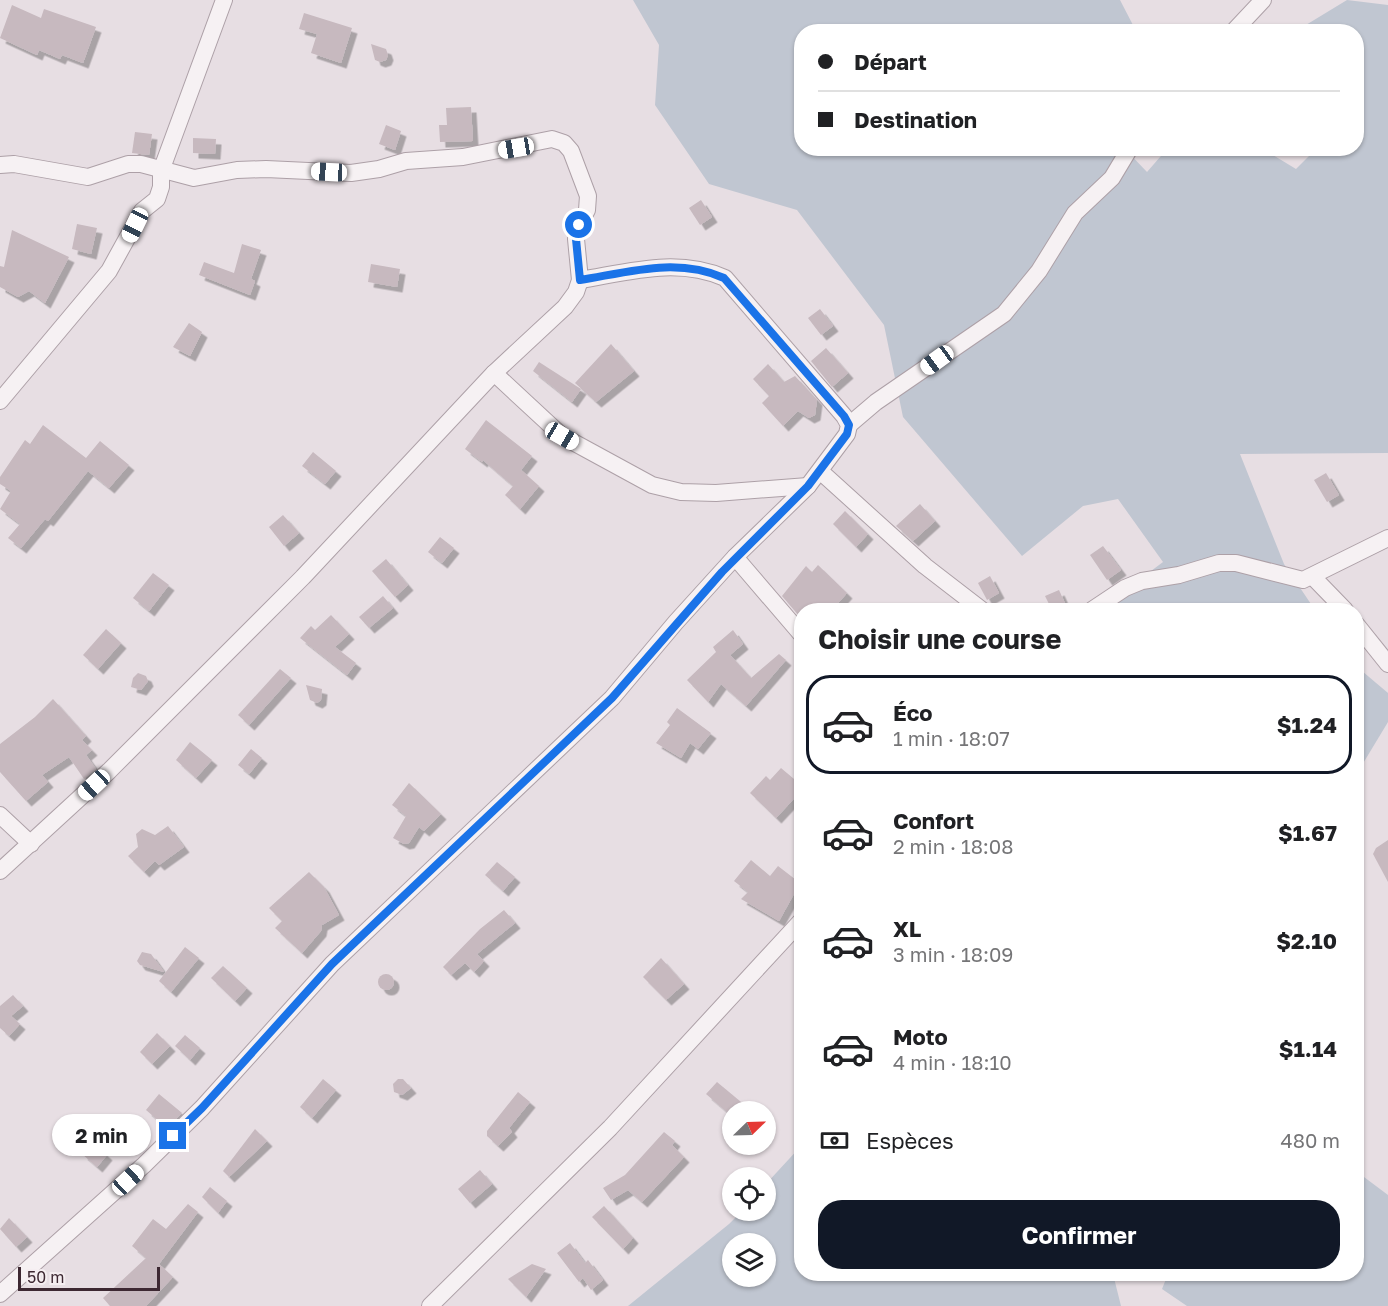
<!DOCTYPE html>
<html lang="fr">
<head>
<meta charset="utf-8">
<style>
	:root { --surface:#fff; --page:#f6f6f6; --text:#202124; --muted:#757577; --line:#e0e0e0; --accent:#111827 }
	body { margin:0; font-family:"Golos Text",sans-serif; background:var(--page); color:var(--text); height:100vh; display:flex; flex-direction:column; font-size:22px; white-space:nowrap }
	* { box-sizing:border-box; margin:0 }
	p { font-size:20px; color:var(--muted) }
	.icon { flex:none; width:33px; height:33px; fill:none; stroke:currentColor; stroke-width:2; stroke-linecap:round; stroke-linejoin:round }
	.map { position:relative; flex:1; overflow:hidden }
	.side { position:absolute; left:794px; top:603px; width:570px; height:678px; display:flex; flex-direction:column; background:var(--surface); border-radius:24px; box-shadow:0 2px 4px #0004 }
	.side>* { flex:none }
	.banner { position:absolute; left:794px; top:24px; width:570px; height:132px; border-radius:24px; box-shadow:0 2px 4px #0004; display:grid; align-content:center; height:132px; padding:0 24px; background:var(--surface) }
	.needle { width:39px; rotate:67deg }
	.tools { position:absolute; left:722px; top:1101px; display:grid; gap:12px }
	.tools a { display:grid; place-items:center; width:54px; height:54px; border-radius:50%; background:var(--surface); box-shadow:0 2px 4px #0004; font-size:30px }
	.scale { position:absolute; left:18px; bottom:15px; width:142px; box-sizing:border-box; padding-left:6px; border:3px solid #3d2832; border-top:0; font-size:16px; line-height:21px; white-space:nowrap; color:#3d2832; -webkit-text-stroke:4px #f5eef1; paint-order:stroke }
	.end { position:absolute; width:27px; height:27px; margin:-14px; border:8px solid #1a73e8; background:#fff; box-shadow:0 0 0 3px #fff }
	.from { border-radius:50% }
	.bubble { position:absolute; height:42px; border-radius:21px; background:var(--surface); box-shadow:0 2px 4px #0004; font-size:20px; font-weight:700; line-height:42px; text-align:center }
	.car { position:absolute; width:18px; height:36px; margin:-18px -9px; border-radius:8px; box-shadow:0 0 4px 2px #0007; background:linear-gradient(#fff 24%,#345 0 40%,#fff 0 76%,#345 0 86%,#fff 0) }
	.banner b { display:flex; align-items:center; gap:21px; height:57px; font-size:22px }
	.banner b+b { border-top:2px solid var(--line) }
	.banner i { width:15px; height:15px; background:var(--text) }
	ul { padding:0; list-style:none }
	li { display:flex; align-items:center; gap:18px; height:99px; margin:0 12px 9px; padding:0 12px; border:3px solid transparent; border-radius:24px }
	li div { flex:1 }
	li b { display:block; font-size:22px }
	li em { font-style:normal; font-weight:700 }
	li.active { border-color:var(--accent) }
	li>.icon { width:54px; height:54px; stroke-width:1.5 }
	h2 { padding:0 24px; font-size:27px; line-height:72px }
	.pay { display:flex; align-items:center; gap:15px; height:66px; padding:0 24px; font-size:22px }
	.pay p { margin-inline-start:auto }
	.action { display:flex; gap:12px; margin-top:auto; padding:12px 24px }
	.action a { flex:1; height:69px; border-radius:24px; background:var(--accent); color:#fff; font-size:24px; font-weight:700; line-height:69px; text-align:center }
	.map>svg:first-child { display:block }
</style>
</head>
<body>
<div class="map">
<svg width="1388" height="1306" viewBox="0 0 1388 1306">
	<defs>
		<filter id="shadow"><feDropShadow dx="5.5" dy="5.5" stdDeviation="0" flood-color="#0004"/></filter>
	</defs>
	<rect width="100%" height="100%" fill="#e7dee3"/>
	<g fill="#c0c6d1" fill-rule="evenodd">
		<polygon points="633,0 1120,0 1134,27 1129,31 801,32 801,148 1125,149 1147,172 1167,149 1263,149 1296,169 1316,149 1356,148 1356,32 1296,31 1347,0 1388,5 1388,453 1240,454 1284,564 1315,610 1099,610 1163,562 1118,499 1083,506 1022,556 903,417 884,325 797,210 709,184 655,105 659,45"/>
		<polygon points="1356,666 1388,693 1388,722 1356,775"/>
		<path d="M801,1146V1274H1113L1121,1306H628L729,1224L742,1211L765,1210V1185ZM732,1244H765V1276H732Z"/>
		<polygon points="1356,1171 1388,1195 1388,1306 1187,1306 1162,1289 1168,1274 1356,1274"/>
	</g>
	<g fill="#c7b9bf" filter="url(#shadow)">
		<polygon points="12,5 41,18 44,9 96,27 83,63 62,55 60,59 39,50 37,55 0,38"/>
		<polygon points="304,13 352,28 341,63 311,53 317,34 299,29"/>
		<polygon points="371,44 386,49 388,55 386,60 380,62 375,60"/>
		<polygon points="471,107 473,141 440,142 439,125 447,125 446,108"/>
		<polygon points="386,125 401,131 395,150 379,144"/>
		<polygon points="135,132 152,134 149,155 132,153"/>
		<polygon points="193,138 216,139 215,154 193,153"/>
		<polygon points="701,200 712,217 700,225 689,208"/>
		<polygon points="77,224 97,228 91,254 72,249"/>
		<polygon points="12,230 69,257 45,303 29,291 18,297 0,287 0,266 4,267"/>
		<polygon points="242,244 261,250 251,279 255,281 250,295 199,275 204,262 234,273"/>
		<polygon points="371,264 400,269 397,287 368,282"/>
		<polygon points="820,309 833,326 821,335 808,318"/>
		<polygon points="189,323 202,332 190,356 173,347"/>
		<polygon points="611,344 634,371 596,402 575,383"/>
		<polygon points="826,348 848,373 832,387 811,361"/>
		<polygon points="539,362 581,389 572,402 533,371"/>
		<polygon points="768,364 784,382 795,376 817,400 815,415 809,418 798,411 783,426 762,403 769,396 753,379"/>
		<polygon points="486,420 532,456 521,470 539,486 520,509 505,495 513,486 483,460 482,462 465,449"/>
		<polygon points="43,425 86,458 100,441 129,465 109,488 88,471 48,521 45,519 21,548 8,538 20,524 0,509 11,491 0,484 0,477 25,440 30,444"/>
		<polygon points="313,452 336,471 325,484 302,466"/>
		<polygon points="1326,473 1339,495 1327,502 1314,480"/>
		<polygon points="920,504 935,521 913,541 896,526"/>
		<polygon points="845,511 868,534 856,547 833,524"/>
		<polygon points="283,515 299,533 284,546 269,527"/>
		<polygon points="440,537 454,548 442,563 428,552"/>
		<polygon points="1103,546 1121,570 1107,580 1090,555"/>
		<polygon points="386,559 408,585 395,597 372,571"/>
		<polygon points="818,565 847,593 832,610 801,610 800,617 782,596 806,566 812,572"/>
		<polygon points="153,573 169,585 149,611 133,598"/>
		<polygon points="990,576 999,593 987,600 978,583"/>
		<polygon points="1059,590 1068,610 1052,610 1045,596"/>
		<polygon points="383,596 393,608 369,628 359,617"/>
		<polygon points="331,615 349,634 335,647 356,663 347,675 300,638 311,626 315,630"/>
		<polygon points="106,629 121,643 98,669 83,655"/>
		<polygon points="733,630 743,644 730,655 751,678 779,654 786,660 746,706 721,684 708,702 687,680 716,652 713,647"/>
		<polygon points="280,669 291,678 249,725 238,715"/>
		<polygon points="138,673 146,676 148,681 141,690 131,687 133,678"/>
		<polygon points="306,685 322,689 321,700 317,703 310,700"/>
		<polygon points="53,699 86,736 82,740 92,750 86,755 96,769 84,779 69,757 42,775 48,782 26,801 0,772 0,744 35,717"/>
		<polygon points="677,708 711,733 698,749 690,743 681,758 656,743 670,725 667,722"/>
		<polygon points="190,742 212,760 196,778 176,760"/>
		<polygon points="251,749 262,758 249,774 238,765"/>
		<polygon points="781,768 801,785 801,791 776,818 750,793 766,776 770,780"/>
		<polygon points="409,783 441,814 424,831 419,827 409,843 404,844 393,838 406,816 392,805"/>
		<polygon points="168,826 184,847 159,865 155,861 144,872 128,856 138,847 136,834 142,829 155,835"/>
		<polygon points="1388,840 1388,882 1373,854 1376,848"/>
		<polygon points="751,860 770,876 778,866 800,883 779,921 741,899 748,892 734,881"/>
		<polygon points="497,862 515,877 503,891 485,875"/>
		<polygon points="309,872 324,887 339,915 322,925 321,931 302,953 275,928 282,921 269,908"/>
		<polygon points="504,910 515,923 477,954 484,961 474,972 465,963 451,975 443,967 480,929"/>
		<polygon points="185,947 199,958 171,992 159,981"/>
		<polygon points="142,952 151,954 164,972 140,965 137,961"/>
		<polygon points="661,958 684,984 666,1000 643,977"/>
		<polygon points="223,966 247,988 235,1001 211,978"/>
		<circle cx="386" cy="982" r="8"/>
		<polygon points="13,995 23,1006 11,1016 20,1024 9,1036 0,1028 0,1006"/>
		<polygon points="157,1033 170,1046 152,1064 140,1052"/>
		<polygon points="185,1035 200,1048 190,1060 175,1046"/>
		<polygon points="323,1079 336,1090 312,1118 300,1107"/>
		<polygon points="398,1079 403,1079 411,1088 402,1095 394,1092 393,1084"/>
		<polygon points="717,1082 753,1112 727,1112 706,1094"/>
		<polygon points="518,1092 530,1102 509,1128 512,1132 498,1146 487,1136 487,1131"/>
		<polygon points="159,1094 182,1113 167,1128 146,1110"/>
		<polygon points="255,1129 267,1141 229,1177 223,1171"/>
		<polygon points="664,1132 675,1141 672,1145 684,1157 642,1202 628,1190 611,1200 603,1188 625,1175"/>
		<polygon points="93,1142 107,1155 97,1167 82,1154"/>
		<polygon points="480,1170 492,1184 470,1203 458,1189"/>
		<polygon points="210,1187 227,1201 218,1213 202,1197"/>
		<polygon points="188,1204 198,1212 159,1264 173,1277 146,1306 110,1306 103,1298 146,1258 132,1246 153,1219 166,1229"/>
		<polygon points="604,1206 633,1238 623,1249 592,1217"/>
		<polygon points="9,1218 27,1237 16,1247 0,1229"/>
		<polygon points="570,1243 585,1263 588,1260 603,1280 591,1290 583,1278 579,1282 557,1253"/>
		<polygon points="532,1264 546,1269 526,1297 508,1279"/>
	</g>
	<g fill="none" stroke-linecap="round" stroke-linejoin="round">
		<defs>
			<g id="street">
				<polyline points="1233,32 1263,0"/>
				<polyline points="0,165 14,164 88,177 128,164 141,164 194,178 237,170 266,169 351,173 379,169 406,161 463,157 552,139 564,143 571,151 588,196 587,210 579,225 576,239 580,280 576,292 565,307 494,373 303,577 109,771 0,871"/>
				<polyline points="494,373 562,436 652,485 681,492 716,493 808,486"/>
				<polyline points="0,401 109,271 142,211 157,199 161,187 161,171 224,0"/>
				<polyline points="849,425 876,402 1004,314 1039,271 1075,213 1112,178 1130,148"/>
				<polyline points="820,471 925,566 982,610"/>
				<polyline points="735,557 801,634"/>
				<polyline points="1313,577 1345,610"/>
				<polyline points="1092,610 1125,588 1142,581 1179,575 1219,563 1236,563 1303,580 1388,538"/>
				<polyline points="1356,624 1388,664"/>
				<polyline points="0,815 31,844"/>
				<path d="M0,1294L144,1165L202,1108L332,964L612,698L676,622L735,557L808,486L847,434L849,425L844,416L725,278C677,257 629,272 580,280"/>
				<polyline points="430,1306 610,1128 801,921"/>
			</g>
		</defs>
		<use href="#street" stroke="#ada0a7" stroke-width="18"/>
		<use href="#street" stroke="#f6f1f3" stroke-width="16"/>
	</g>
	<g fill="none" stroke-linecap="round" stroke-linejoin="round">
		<path stroke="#1a73e8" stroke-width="8" d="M173,1136L202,1108L332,964L612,698L722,572L808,486L847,434L849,425L844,416L724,278C677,257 629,272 580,280L576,239L579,225"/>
	</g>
</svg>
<div class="tools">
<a><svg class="needle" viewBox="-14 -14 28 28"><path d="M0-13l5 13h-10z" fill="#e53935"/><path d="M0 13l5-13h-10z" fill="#757577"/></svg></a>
<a><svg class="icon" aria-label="locate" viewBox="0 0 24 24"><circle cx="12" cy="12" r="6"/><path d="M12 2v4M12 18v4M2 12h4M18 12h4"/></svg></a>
<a><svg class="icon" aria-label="layers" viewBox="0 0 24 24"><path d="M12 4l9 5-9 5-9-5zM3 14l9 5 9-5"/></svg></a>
</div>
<div class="scale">50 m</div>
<i class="end from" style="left:579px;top:225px"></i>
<i class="end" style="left:173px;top:1136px"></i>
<div class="bubble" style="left:52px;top:1114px;width:99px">2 min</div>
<i class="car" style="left:516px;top:148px;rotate:260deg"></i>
<i class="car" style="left:329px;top:172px;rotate:273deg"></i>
<i class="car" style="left:135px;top:225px;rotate:206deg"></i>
<i class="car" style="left:937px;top:360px;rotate:234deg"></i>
<i class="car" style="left:562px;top:436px;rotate:120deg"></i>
<i class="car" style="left:94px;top:785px;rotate:227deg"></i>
<i class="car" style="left:128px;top:1180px;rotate:47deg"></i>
<div class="banner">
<b><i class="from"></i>Départ</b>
<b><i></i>Destination</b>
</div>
<section class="side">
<h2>Choisir une course</h2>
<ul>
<li class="active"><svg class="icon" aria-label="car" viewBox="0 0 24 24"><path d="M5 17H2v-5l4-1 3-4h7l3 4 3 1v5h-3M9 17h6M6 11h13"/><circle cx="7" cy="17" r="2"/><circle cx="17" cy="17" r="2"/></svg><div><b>Éco</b><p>1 min · 18:07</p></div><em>$1.24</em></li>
<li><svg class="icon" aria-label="car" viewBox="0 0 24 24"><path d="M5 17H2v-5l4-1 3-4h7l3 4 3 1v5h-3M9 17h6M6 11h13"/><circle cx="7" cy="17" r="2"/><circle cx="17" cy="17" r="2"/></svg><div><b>Confort</b><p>2 min · 18:08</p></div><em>$1.67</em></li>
<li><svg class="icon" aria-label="car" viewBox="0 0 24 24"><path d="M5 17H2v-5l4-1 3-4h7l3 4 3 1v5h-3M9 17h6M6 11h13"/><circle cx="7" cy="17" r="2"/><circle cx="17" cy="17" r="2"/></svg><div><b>XL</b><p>3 min · 18:09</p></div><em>$2.10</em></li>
<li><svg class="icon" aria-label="car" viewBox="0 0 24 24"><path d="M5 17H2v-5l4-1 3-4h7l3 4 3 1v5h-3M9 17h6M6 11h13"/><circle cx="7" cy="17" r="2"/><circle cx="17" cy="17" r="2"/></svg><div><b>Moto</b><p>4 min · 18:10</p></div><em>$1.14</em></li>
</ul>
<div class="pay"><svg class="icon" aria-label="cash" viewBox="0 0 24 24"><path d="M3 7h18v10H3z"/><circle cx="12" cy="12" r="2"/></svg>Espèces<p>480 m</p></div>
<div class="action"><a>Confirmer</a></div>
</section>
</div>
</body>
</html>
